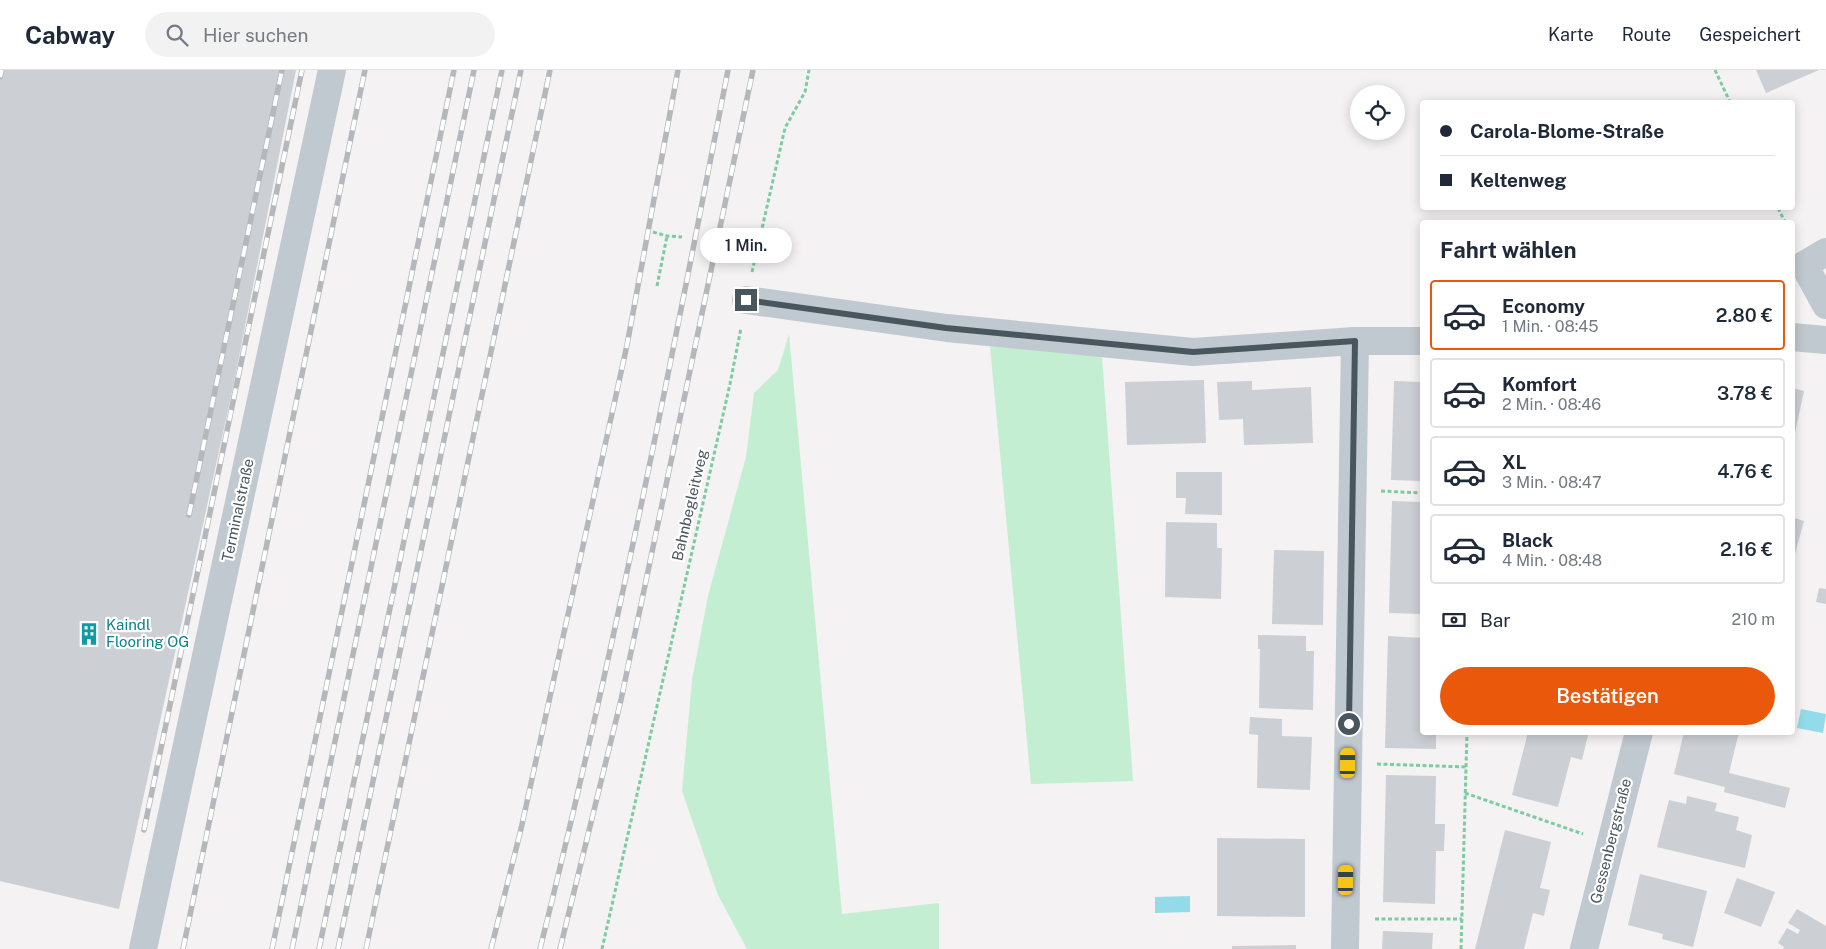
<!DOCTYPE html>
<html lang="de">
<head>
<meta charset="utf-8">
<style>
	:root { --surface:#fff; --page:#f2f2f3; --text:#1f2937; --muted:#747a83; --line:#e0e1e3; --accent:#ea580c }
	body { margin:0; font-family:"Public Sans",sans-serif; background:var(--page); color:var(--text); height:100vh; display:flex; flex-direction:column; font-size:19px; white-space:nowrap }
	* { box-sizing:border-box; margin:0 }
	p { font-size:16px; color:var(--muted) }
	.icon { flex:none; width:28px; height:28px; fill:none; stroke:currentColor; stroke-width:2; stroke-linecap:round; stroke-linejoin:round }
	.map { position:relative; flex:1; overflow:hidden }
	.drawer { position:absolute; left:1420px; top:150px; width:375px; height:515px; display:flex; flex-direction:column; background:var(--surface); border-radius:5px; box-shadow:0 2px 12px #0003 }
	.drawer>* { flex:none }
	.guide { position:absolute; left:1420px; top:30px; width:375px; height:110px; border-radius:5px; box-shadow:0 2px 12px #0003; display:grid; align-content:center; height:110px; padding:0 20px; background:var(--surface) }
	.fabs { position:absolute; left:1350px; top:15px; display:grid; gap:10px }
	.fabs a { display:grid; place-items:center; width:55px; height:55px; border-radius:50%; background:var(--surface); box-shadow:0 2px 12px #0003; font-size:25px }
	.end { position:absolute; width:22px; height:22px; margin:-11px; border:6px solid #4a565e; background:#fff; box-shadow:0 0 0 2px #fff }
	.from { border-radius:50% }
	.bubble { position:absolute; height:35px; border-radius:18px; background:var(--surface); box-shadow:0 2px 12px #0003; font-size:16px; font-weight:600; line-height:35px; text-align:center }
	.car { position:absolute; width:15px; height:30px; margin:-15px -8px; border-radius:6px; box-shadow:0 0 4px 1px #0007; background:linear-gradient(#f5c518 24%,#345 0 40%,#f5c518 0 76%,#345 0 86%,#f5c518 0) }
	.guide b { display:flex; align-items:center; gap:18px; height:48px; font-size:19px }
	.guide b+b { border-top:1px solid var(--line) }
	.guide i { width:12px; height:12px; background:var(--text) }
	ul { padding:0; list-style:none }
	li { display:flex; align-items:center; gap:15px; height:70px; margin:0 10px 8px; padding:0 10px; border:2px solid var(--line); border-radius:5px }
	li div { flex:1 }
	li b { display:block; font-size:19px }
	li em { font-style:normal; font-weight:600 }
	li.selected { border-color:var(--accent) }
	li>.icon { width:45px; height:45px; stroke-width:1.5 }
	h2 { padding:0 20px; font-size:22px; line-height:60px }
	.pay { display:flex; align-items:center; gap:12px; height:55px; padding:0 20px; font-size:19px }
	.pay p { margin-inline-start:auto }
	.action { display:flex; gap:10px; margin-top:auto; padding:10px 20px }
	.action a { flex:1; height:58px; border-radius:30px; background:var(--accent); color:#fff; font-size:20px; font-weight:600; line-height:58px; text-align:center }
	header { display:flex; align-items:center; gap:30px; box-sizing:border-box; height:70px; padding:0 25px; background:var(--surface); border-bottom:1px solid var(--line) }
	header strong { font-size:24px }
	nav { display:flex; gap:28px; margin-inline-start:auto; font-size:18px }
	.search { width:350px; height:45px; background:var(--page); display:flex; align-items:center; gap:12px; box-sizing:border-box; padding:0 18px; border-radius:28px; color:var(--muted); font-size:19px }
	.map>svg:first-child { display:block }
</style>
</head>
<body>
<header>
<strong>Cabway</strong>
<div class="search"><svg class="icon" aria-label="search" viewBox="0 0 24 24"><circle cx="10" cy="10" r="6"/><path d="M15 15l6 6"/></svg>Hier suchen</div>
<nav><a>Karte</a><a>Route</a><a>Gespeichert</a></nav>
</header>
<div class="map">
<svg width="1826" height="879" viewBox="0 0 1826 879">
	<rect width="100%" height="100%" fill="#f4f2f2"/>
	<g fill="#c3eed2">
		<polygon points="789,264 842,844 939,833 939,879 747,879 718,825 682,721 692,610 708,526 746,387 754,323 778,300"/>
		<polygon points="990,276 1102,286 1133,711 1031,714"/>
	</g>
	<g fill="#93dbe9">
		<polygon points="1801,639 1826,644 1823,663 1797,658"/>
		<polygon points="1190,826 1190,842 1155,843 1155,827"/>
	</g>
	<g fill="#cccfd4">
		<polygon points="0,0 296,0 233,317 119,839 0,811"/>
		<polygon points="1756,0 1819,0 1766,23"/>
		<polygon points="1204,310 1206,373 1127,375 1125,312"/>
		<polygon points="1252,311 1252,320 1311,317 1313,373 1244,375 1243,349 1219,350 1217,312"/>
		<polygon points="1394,311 1422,312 1422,411 1391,410"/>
		<polygon points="1792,318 1804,321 1795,363 1792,362"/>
		<polygon points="1176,402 1222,402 1222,445 1185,444 1186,428 1176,428"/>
		<polygon points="1392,431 1422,432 1422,544 1389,543"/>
		<polygon points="1792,447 1804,451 1793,491 1792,491"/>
		<polygon points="1166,452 1217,453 1217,478 1222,478 1221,529 1165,527"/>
		<polygon points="1274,480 1324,481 1323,555 1272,554"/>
		<polygon points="1819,518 1826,519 1826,534 1816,532"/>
		<polygon points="1258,565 1306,566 1306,581 1314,581 1313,640 1259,638 1260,579 1258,579"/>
		<polygon points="1388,566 1422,568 1422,662 1436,662 1436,679 1385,678"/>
		<polygon points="1250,647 1282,649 1282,666 1312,667 1310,720 1257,718 1258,665 1249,664"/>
		<polygon points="1528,662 1579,662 1588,665 1582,690 1571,687 1558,737 1512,725"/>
		<polygon points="1684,662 1739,662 1729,703 1790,718 1785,738 1724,722 1725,717 1674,704"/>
		<polygon points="1386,705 1436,706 1435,754 1445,754 1444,781 1436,781 1435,834 1383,832"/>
		<polygon points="1687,726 1717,733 1715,741 1739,747 1736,760 1752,765 1745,798 1657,777 1669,730 1686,734"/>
		<polygon points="1505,760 1551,772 1540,818 1550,820 1544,846 1533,843 1524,879 1475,879"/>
		<polygon points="1217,768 1305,769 1305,847 1217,846"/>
		<polygon points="1640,804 1707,821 1693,877 1662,869 1663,864 1628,855"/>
		<polygon points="1737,808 1775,822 1761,857 1724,843"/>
		<polygon points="1797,839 1826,856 1826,879 1783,879 1784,877 1778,873 1787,858 1798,864 1800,860 1788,853"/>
		<polygon points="1383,861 1433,863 1432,879 1382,879"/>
		<polygon points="1296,875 1296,879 1232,879 1232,876"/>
	</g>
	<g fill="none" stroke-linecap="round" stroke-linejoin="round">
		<g stroke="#7ccba1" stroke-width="3" stroke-dasharray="4 2.5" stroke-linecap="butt">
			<polyline points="1715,0 1730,32"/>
			<polyline points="1778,138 1785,152"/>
			<polyline points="653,162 667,166 682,167"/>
			<polyline points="752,202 785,58 805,22 809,0"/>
			<polyline points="657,216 667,166"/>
			<polyline points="1381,421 1422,423"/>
			<polyline points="1377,694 1467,697"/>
			<polyline points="1465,723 1583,764"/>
			<polyline points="1375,849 1462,849"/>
			<polyline points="602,879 730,314 741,258"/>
			<polyline points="1461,879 1467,662"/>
		</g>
		<g stroke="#c0c9cf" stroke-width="28">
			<polyline points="1826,182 1804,195 1826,235"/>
			<polyline points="746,230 947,258 1193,282 1355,271 1422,271"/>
			<polyline points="1792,267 1826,270"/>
			<polyline points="143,879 332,0"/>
			<polyline points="1345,879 1355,271"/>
			<polyline points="1584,879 1639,662"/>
		</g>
		<defs>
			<g id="rail">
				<polyline points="0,7 2,0"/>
				<polyline points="189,445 282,0"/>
				<polyline points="144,760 302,0"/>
				<polyline points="183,879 365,0"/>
				<polyline points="272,879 454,0"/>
				<polyline points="292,879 474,0"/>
				<polyline points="319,879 502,0"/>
				<polyline points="338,879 521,0"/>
				<polyline points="366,879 550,0"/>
				<polyline points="491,879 521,759 627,275 678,0"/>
				<path d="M540,879C613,588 671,294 728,0"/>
				<polyline points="560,879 621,630 753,0"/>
			</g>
		</defs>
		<use href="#rail" stroke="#b4b7bb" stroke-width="5.5"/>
		<use href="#rail" stroke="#fff" stroke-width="4" stroke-dasharray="11" stroke-linecap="butt"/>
	</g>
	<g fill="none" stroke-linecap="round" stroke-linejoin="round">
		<polyline stroke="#4a565e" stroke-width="6" points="746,230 946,258 1193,282 1355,271 1349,654"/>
	</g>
	<defs>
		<symbol id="building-bare" viewBox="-9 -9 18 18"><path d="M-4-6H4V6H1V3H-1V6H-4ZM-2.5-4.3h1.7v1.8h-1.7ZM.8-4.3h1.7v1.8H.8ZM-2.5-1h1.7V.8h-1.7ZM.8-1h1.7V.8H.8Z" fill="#0f9aa8" stroke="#fff" stroke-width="2.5" paint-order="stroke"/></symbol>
	</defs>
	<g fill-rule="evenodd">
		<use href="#building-bare" x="73" y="548" width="32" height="32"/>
	</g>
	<g text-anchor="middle" stroke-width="4.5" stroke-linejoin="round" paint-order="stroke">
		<g font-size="15" fill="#4a565e" stroke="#fff">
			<text transform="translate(690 435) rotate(-77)" y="5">Bahnbegleitweg</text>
			<text transform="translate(238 440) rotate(-78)" y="5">Terminalstraße</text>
			<text transform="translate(1611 771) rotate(-76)" y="5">Gessenbergstraße</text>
		</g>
		<g font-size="15" fill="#0d838f" stroke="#fff" text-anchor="start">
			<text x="106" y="560">Kaindl<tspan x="106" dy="17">Flooring OG</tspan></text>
		</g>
	</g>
</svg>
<div class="fabs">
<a><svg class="icon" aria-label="locate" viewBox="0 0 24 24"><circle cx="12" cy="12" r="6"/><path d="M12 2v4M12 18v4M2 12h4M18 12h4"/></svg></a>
</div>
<i class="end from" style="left:1349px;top:654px"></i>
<i class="end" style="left:746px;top:230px"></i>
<div class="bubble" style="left:700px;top:158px;width:92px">1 Min.</div>
<i class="car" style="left:1348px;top:693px;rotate:1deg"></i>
<i class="car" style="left:1346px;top:810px;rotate:1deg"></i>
<div class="guide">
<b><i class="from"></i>Carola-Blome-Straße</b>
<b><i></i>Keltenweg</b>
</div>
<section class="drawer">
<h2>Fahrt wählen</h2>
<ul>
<li class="selected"><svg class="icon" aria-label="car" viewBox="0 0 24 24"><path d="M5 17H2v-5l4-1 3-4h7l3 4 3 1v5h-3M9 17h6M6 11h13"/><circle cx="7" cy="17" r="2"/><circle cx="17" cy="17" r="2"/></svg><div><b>Economy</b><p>1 Min. · 08:45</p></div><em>2.80 €</em></li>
<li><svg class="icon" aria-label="car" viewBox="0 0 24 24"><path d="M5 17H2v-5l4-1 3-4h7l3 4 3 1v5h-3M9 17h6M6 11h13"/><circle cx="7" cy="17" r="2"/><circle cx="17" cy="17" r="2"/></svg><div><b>Komfort</b><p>2 Min. · 08:46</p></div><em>3.78 €</em></li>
<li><svg class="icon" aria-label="car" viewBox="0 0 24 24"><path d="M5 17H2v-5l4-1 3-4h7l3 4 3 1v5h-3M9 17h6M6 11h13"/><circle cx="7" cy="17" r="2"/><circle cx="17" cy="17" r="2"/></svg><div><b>XL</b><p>3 Min. · 08:47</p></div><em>4.76 €</em></li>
<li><svg class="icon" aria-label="car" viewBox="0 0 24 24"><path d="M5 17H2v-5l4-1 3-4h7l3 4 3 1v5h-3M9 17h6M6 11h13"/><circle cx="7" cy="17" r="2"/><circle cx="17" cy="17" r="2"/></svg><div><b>Black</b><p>4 Min. · 08:48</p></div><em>2.16 €</em></li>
</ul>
<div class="pay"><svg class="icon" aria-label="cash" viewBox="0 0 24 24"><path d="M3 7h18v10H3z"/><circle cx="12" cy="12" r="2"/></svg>Bar<p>210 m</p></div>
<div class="action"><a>Bestätigen</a></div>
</section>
</div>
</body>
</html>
